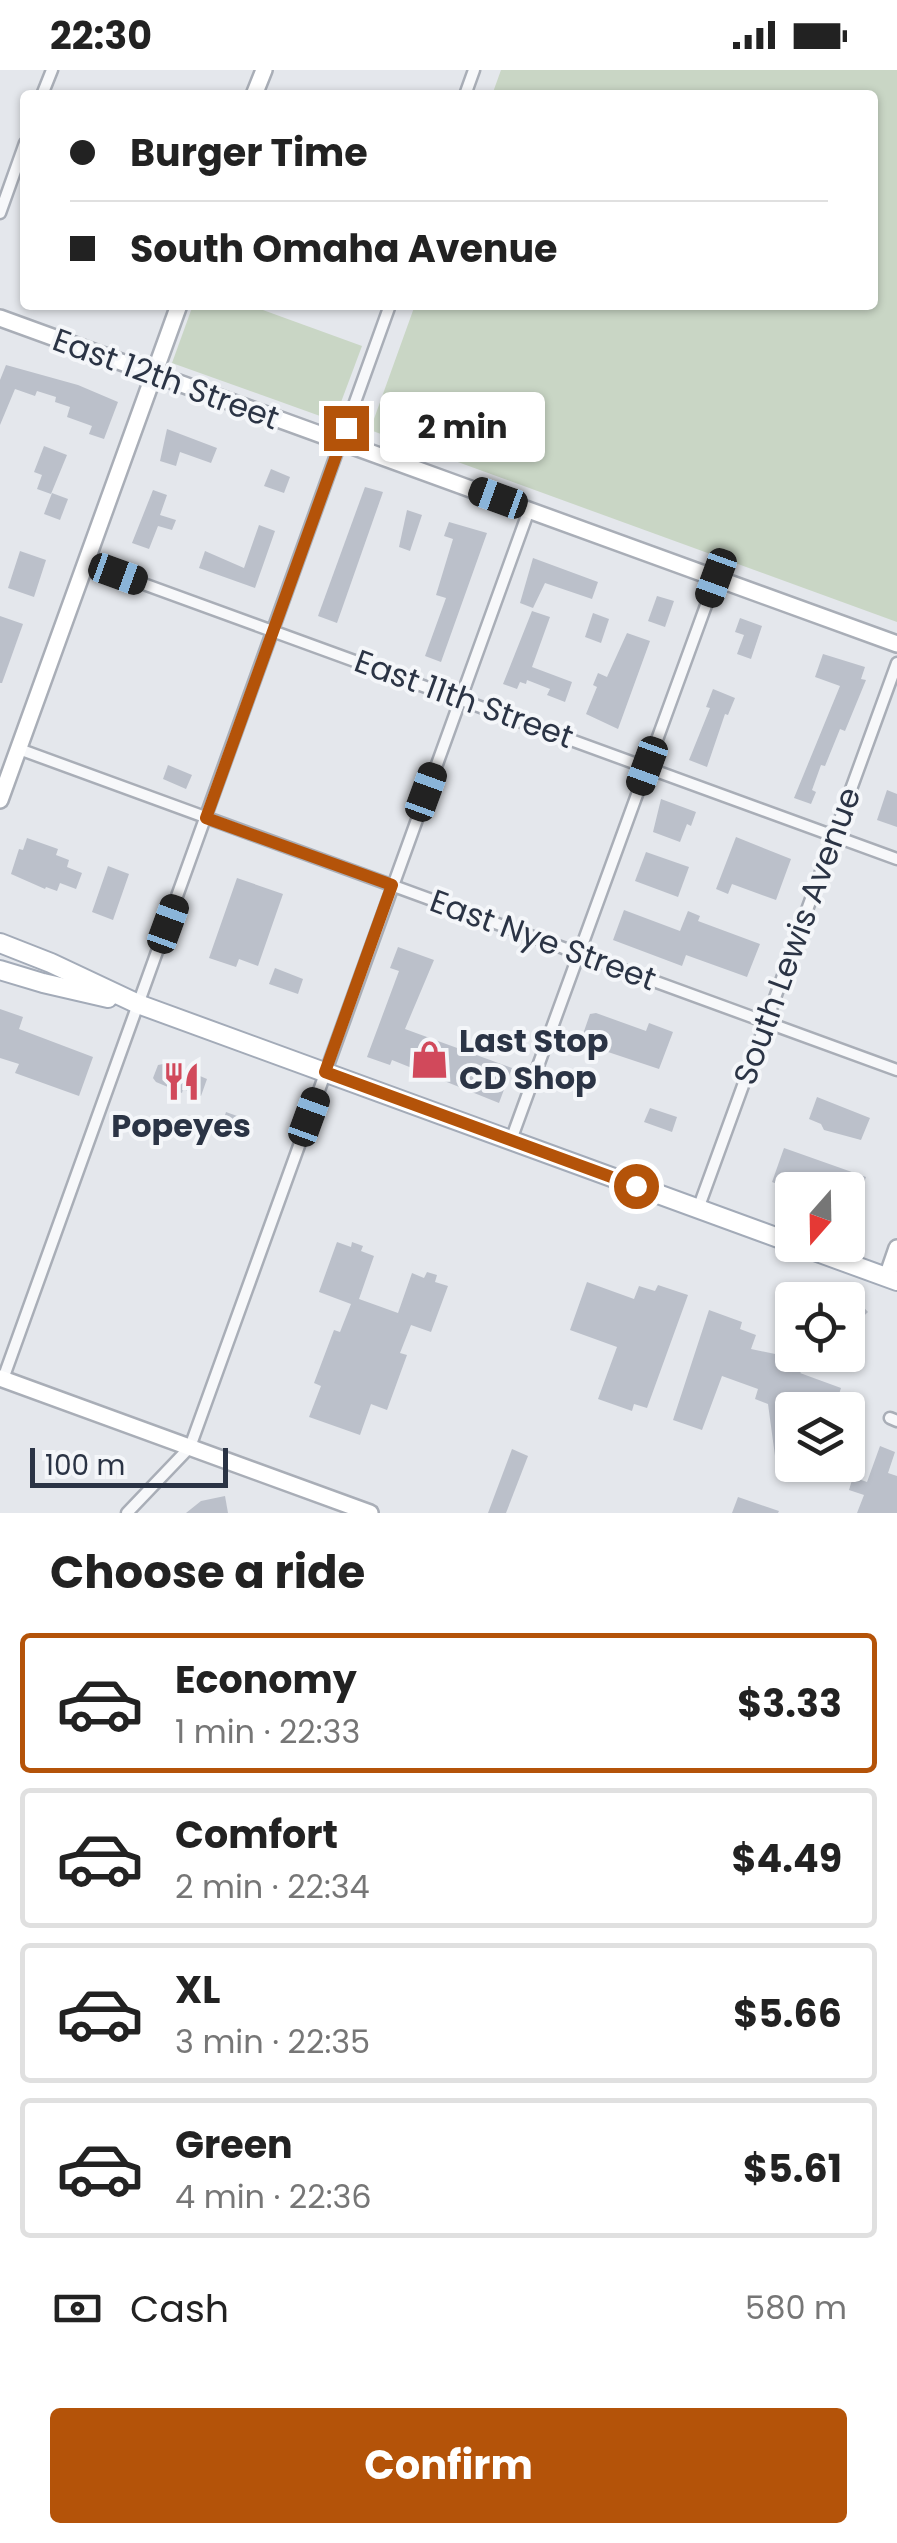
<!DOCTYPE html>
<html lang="en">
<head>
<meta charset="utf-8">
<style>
	:root { --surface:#fff; --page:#f2f2f2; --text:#222; --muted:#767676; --line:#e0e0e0; --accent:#b45309 }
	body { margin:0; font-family:Poppins,sans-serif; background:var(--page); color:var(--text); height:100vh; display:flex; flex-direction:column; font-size:38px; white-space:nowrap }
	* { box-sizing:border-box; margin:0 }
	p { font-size:32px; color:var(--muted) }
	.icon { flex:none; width:55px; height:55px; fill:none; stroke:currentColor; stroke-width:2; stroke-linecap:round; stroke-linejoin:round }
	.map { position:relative; height:1443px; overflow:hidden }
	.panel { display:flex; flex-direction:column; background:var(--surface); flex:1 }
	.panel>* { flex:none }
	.guide { position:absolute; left:20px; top:20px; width:858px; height:220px; border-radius:10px; box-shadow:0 2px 8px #0004; display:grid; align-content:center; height:220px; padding:0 50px; background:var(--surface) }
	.needle { width:65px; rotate:200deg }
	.tools { position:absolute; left:775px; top:1102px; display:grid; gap:20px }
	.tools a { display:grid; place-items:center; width:90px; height:90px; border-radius:10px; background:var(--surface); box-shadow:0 2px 8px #0004; font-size:50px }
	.scale { position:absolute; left:30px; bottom:25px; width:198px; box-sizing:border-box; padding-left:10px; border:5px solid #2b3445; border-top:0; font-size:28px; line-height:35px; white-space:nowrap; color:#2b3445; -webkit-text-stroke:8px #f4f6f9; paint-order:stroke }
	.end { position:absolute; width:45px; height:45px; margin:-22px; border:12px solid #b45309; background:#fff; box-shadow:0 0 0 5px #fff }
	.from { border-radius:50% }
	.bubble { position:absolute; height:70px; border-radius:10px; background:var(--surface); box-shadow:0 2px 8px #0004; font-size:32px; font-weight:700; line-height:70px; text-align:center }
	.car { position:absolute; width:30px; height:60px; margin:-30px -15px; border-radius:12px; box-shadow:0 0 8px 2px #0007; background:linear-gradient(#222 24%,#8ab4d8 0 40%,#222 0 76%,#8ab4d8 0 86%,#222 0) }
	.guide b { display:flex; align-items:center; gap:35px; height:95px; font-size:38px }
	.guide b+b { border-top:2px solid var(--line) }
	.guide i { width:25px; height:25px; background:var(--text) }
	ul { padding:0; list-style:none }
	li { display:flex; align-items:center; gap:30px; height:140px; margin:0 20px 15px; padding:0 30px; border:5px solid var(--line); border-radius:10px }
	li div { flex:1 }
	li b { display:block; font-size:38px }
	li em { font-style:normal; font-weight:700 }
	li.current { border-color:var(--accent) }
	li>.icon { width:90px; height:90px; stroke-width:1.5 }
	h2 { padding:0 50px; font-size:45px; line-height:120px }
	.pay { display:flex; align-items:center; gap:25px; height:110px; padding:0 50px; font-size:38px }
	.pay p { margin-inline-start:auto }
	.action { display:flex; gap:20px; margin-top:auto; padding:20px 50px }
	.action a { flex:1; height:115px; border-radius:10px; background:var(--accent); color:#fff; font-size:40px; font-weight:700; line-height:115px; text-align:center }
	.status { display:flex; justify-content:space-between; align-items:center; height:70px; padding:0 50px; background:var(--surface); direction:ltr }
	.status svg { height:28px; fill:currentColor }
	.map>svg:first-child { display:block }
</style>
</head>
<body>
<div class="status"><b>22:30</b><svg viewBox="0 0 49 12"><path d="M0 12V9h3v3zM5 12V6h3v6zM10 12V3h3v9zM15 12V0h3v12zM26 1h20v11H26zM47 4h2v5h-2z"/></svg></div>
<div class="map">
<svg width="897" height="1443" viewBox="0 0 897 1443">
	<rect width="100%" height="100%" fill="#e4e7ec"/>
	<g fill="#c9d6c5">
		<polygon points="501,0 897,0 897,552 370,360 415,235 872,235 872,25 492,25"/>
		<polygon points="193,235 249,235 362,276 334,351 172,293"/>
	</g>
	<g fill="#bbc0ca">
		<polygon points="6,295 78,315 118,332 104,369 89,364 92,356 67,347 70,337 55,332 56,327 37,321 35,326 15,319 0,355 0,310"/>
		<polygon points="167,359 217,378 211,393 180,382 176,396 160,391"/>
		<polygon points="44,376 67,385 51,424 37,419 42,405 34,402"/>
		<polygon points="271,399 290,407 284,423 264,416"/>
		<polygon points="365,417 383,422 337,553 318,546"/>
		<polygon points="153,420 167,425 160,445 176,450 172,460 158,456 149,479 132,473"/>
		<polygon points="52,423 68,429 60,450 44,444"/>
		<polygon points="407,440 422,445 410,481 399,477"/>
		<polygon points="449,452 487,463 441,592 425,586 446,528 436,525 453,469 444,466"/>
		<polygon points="259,455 275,461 255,518 199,498 205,481 244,498"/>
		<polygon points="20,481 46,490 34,527 8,518"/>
		<polygon points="533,488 598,512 592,529 545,513 533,538 520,533"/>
		<polygon points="657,526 674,531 665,557 648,551"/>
		<polygon points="532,541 550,547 532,597 572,612 565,632 547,625 550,619 527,610 526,614 520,612 517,619 503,614"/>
		<polygon points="593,543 609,549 601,573 585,567"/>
		<polygon points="0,546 23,554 2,613 0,613"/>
		<polygon points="740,548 762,556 751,589 737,584 744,565 735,562"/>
		<polygon points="627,563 650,571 618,659 586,644 597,617 593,615 598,603 607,607"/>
		<polygon points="823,584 865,597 861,609 866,610 845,661 840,659 825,696 821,695 812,720 816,722 811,734 794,728 840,616 815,607"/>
		<polygon points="713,619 735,628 728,645 725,644 707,697 689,690 710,638 706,637"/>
		<polygon points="168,695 192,705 186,719 163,709"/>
		<polygon points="887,720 897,724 897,757 877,750"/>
		<polygon points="661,729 696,742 691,756 687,754 680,772 653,762"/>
		<polygon points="736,767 791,789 776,830 732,814 728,824 716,819"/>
		<polygon points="27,768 58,779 56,785 69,790 67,797 82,803 76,819 60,813 57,821 46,817 45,819 11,804 19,779 23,780"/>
		<polygon points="646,782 689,797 678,827 635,811"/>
		<polygon points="108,796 129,804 113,850 92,842"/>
		<polygon points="237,808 283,824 258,896 239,889 236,897 209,888"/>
		<polygon points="624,840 680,861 688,841 700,846 698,851 760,874 747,907 686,885 682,896 613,870"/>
		<polygon points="398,877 434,890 405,959 512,998 499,1033 392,990 390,995 367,987 399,901 390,898"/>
		<polygon points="275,898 303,909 298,924 269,914"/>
		<polygon points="0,939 23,947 19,959 93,987 79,1026 15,1003 19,994 0,988"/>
		<polygon points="596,943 646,961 649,953 673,962 659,999 584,974 586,969 582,967 590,944"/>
		<polygon points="163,994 173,998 174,995 207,1009 201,1026 183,1019 182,1023 156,1012 153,1008 158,995"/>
		<polygon points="817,1027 870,1048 861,1070 824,1060 821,1054 809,1049"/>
		<polygon points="650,1038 677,1047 672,1062 644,1052"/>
		<polygon points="226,1042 251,1051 245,1067 221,1058"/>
		<polygon points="784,1078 866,1107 849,1154 848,1120 793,1120 772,1112"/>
		<polygon points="337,1172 351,1177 352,1172 363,1176 361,1181 374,1186 359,1229 398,1243 412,1203 424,1208 427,1202 437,1205 435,1212 448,1216 431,1262 411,1255 400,1283 407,1285 387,1340 371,1334 360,1365 309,1347 321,1316 314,1313 334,1260 340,1262 351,1234 319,1222"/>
		<polygon points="587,1212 634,1229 639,1216 655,1221 658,1215 688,1225 647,1338 634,1334 632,1341 598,1329 617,1277 570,1260"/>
		<polygon points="848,1227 853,1233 856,1229 868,1242 848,1261"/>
		<polygon points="709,1240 742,1252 740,1259 756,1265 751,1279 780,1285 792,1274 792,1285 821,1285 800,1303 841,1318 839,1324 846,1327 842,1340 828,1340 793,1327 794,1406 778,1408 768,1334 755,1329 758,1319 722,1306 702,1360 673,1350"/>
		<polygon points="880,1376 895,1382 888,1403 897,1406 897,1443 857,1443 864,1425 849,1420 853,1407 867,1412"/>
		<polygon points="512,1379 528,1386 506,1443 488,1443"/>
		<polygon points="225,1426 228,1443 186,1443 201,1431"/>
		<polygon points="738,1427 779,1441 778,1443 732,1443"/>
	</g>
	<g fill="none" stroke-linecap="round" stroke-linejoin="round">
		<defs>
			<g id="street">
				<polyline points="42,25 52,0"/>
				<polyline points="465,25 474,0"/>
				<polyline points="0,143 25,73"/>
				<polyline points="86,493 897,789"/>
				<polyline points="19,679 897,1000"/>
				<polyline points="511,1070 716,508"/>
				<polyline points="698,1139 897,593"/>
				<polyline points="3,1309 390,235"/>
				<polyline points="890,1348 897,1351"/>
				<polyline points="127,1443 190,1377 529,440"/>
			</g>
			<g id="secondary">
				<polyline points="254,25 264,0"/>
				<polyline points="0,248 897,574"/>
				<polyline points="0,730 179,235"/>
				<polyline points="887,1207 897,1178"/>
				<polyline points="0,1308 370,1443"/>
			</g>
			<g id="primary">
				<polyline points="0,873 51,893 138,934 792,1173"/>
				<polyline points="0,900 43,913 108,928"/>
				<polyline points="798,1175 897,1211"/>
			</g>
		</defs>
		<use href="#street" stroke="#a9aeb7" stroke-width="15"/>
		<use href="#secondary" stroke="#a9aeb7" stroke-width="20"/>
		<use href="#primary" stroke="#a3abb8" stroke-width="22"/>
		<use href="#street" stroke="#f7f8fa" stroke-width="10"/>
		<use href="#secondary" stroke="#fff" stroke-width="15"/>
		<use href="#primary" stroke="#fff" stroke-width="18"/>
	</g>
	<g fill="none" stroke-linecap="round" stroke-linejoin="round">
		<polyline stroke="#b45309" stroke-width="12" points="346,358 206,748 392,815 325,1002 636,1116"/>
	</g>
	<defs>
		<symbol id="shop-bare" viewBox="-9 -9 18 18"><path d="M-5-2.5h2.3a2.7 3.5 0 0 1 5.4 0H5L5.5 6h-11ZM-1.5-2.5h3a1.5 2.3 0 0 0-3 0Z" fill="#d1495b" stroke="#f4f6f9" stroke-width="2.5" paint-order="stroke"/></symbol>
		<symbol id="restaurant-bare" viewBox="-9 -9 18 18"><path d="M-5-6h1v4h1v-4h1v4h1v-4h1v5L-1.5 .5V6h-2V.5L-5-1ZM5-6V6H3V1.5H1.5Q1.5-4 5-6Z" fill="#d1495b" stroke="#f4f6f9" stroke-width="2.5" paint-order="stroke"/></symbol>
	</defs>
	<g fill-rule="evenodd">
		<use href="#shop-bare" x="402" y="962" width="55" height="55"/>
		<use href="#restaurant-bare" x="154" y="984" width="55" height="55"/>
	</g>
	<g text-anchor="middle" stroke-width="8" stroke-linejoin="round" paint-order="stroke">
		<g font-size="32" fill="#2b3445" stroke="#f4f6f9">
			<text transform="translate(166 309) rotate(20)" y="11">East 12th Street</text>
			<text transform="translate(464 629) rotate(20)" y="11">East 11th Street</text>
			<text transform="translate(797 866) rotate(-70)" y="11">South Lewis Avenue</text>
			<text transform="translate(543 870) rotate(20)" y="11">East Nye Street</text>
		</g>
		<g font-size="32" font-weight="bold" fill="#2b3445" stroke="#f4f6f9" text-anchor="start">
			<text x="459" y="982">Last Stop<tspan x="459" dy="37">CD Shop</tspan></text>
			<text x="181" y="1067" text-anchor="middle">Popeyes</text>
		</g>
	</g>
</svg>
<div class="tools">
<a><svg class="needle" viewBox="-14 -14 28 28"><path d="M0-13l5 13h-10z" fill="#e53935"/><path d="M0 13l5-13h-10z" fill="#767676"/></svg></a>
<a><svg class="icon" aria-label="locate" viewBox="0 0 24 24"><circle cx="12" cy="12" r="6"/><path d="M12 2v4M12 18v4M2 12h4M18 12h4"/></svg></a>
<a><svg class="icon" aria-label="layers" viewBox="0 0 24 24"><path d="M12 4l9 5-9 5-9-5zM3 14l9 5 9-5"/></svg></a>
</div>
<div class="scale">100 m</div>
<i class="end from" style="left:636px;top:1116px"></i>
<i class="end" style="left:346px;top:358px"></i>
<div class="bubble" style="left:380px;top:322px;width:165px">2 min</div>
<i class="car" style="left:498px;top:428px;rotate:290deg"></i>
<i class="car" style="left:118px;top:504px;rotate:110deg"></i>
<i class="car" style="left:716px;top:508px;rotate:200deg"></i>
<i class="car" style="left:647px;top:696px;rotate:200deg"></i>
<i class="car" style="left:426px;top:722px;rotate:20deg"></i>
<i class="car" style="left:168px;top:854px;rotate:20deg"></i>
<i class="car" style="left:309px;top:1047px;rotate:20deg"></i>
<div class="guide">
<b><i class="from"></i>Burger Time</b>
<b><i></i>South Omaha Avenue</b>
</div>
</div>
<section class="panel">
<h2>Choose a ride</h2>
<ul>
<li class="current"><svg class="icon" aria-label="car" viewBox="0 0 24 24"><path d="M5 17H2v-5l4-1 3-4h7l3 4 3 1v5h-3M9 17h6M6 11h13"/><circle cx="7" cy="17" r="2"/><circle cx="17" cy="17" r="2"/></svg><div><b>Economy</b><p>1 min · 22:33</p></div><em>$3.33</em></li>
<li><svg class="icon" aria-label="car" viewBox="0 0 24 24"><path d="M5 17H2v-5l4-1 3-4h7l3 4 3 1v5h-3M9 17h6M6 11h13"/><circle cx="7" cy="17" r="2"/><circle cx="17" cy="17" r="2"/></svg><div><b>Comfort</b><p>2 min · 22:34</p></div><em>$4.49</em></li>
<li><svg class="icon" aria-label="car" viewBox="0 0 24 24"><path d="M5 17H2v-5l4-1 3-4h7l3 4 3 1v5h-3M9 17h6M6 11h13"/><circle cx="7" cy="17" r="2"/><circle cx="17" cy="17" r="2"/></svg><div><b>XL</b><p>3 min · 22:35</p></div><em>$5.66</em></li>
<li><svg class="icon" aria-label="car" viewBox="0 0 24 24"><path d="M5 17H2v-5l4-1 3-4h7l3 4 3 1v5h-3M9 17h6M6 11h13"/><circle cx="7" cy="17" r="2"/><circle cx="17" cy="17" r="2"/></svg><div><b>Green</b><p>4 min · 22:36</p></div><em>$5.61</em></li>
</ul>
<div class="pay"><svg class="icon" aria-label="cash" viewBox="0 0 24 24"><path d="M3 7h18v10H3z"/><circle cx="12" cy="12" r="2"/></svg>Cash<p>580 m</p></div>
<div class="action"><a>Confirm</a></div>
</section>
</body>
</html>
